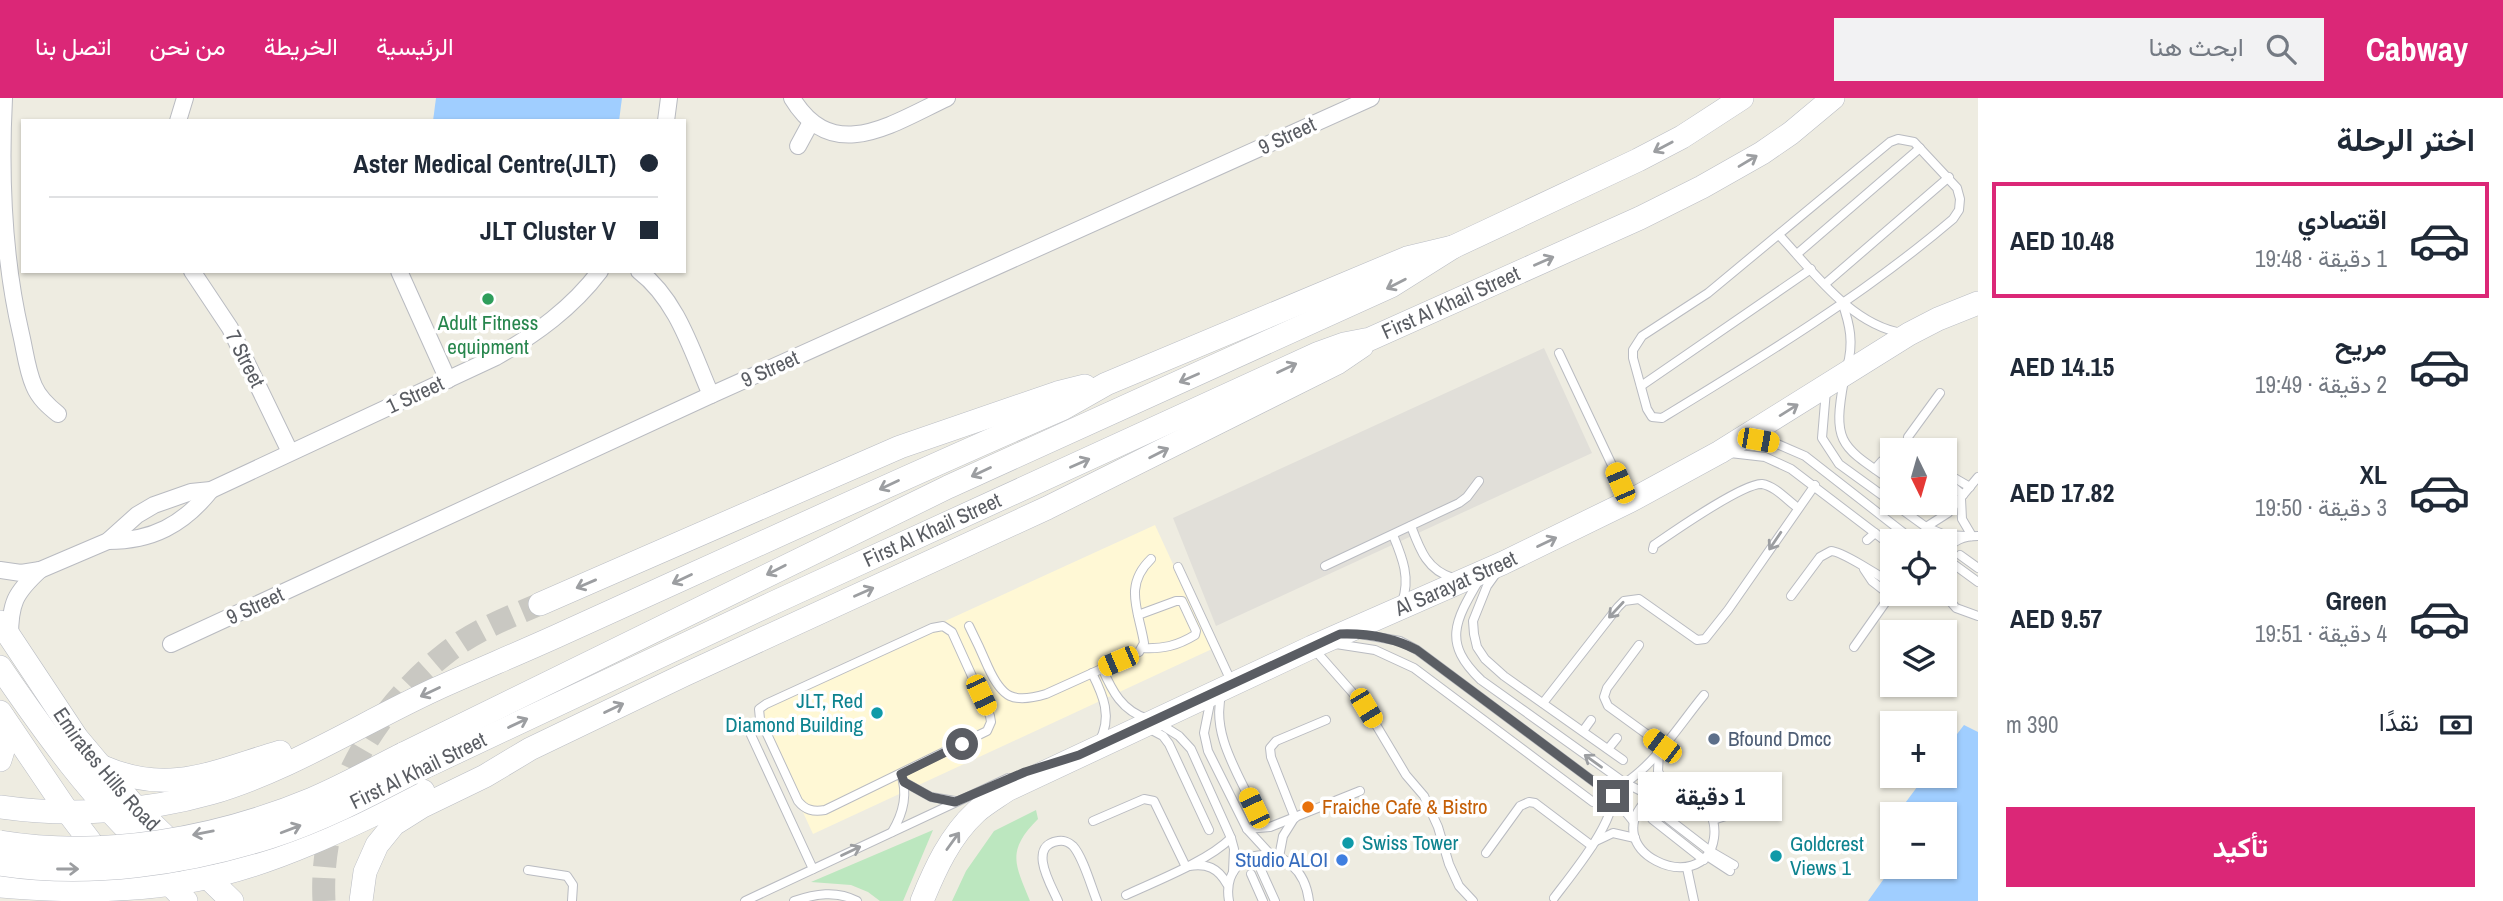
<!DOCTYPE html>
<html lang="ar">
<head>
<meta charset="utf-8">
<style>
	:root { --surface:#fff; --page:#f2f2f3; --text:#1f2937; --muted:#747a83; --line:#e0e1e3; --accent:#db2777 }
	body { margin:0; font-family:"Archivo Narrow",Vazirmatn,sans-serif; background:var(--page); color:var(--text); direction:rtl; height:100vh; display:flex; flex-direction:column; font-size:26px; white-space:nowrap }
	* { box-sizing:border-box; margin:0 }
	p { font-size:23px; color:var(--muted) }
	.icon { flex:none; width:38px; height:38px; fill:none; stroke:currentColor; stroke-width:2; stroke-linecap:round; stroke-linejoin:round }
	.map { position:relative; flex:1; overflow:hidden; direction:ltr }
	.details { display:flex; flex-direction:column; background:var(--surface); width:525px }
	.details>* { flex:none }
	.top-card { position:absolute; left:21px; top:21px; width:665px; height:154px; border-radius:0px; box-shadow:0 2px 5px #0004; direction:rtl; display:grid; align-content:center; height:154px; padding:0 28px; background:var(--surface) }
	.needle { width:46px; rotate:175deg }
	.controls { position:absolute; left:1880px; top:340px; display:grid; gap:14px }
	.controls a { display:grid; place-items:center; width:77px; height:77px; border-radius:0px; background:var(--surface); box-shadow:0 2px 5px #0004; font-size:35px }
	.end { position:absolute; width:32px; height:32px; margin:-16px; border:9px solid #5a5d63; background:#fff; box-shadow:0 0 0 4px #fff }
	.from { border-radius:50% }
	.bubble { position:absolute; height:49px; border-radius:0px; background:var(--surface); box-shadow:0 2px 5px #0004; font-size:23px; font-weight:700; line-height:49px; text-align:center; direction:rtl }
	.car { position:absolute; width:21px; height:42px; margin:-21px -10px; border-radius:9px; box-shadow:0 0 5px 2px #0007; background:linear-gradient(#f5c518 24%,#345 0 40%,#f5c518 0 76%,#345 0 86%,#f5c518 0) }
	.top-card b { display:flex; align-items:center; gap:24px; height:66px; font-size:26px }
	.top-card b+b { border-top:2px solid var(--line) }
	.top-card i { width:18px; height:18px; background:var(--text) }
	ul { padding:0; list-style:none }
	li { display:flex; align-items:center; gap:21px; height:116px; margin:0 14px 10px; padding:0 14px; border:4px solid transparent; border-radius:0px }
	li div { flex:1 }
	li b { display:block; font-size:26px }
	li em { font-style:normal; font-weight:700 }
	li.on { border-color:var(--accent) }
	li>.icon { width:63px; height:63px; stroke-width:1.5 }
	h2 { padding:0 28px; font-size:32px; line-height:84px }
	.pay { display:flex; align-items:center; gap:18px; height:77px; padding:0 28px; font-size:26px }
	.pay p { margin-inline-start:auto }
	.action { display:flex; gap:14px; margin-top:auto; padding:14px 28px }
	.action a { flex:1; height:80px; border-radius:0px; background:var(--accent); color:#fff; font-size:28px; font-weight:700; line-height:80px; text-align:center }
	header { display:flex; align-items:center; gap:42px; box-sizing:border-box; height:98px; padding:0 35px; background:var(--accent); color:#fff }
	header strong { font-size:33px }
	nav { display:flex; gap:38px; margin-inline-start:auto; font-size:24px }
	.search { width:490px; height:63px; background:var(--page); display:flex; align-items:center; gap:18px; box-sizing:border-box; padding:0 24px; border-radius:0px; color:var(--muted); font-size:26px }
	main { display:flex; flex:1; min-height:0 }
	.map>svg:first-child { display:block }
</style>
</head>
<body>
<header>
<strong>Cabway</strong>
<div class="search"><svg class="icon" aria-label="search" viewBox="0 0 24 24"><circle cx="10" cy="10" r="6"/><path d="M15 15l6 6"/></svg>ابحث هنا</div>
<nav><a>الرئيسية</a><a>الخريطة</a><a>من نحن</a><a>اتصل بنا</a></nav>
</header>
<main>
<section class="details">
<h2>اختر الرحلة</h2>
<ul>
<li class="on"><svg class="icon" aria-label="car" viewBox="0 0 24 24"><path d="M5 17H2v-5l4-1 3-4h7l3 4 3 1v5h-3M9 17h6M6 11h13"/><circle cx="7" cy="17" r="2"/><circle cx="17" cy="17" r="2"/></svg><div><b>اقتصادي</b><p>1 دقيقة · 19:48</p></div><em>AED 10.48</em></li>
<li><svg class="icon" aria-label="car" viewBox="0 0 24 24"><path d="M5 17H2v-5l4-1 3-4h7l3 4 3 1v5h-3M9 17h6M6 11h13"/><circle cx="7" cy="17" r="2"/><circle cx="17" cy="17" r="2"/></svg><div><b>مريح</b><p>2 دقيقة · 19:49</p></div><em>AED 14.15</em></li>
<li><svg class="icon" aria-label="car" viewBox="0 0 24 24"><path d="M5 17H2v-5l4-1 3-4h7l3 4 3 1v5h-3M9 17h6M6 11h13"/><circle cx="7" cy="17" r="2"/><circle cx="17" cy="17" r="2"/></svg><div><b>XL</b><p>3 دقيقة · 19:50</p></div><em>AED 17.82</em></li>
<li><svg class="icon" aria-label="car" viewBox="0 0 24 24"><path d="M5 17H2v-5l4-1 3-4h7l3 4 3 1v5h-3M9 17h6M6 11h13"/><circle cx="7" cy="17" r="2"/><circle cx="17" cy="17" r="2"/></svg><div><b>Green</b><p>4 دقيقة · 19:51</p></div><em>AED 9.57</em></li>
</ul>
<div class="pay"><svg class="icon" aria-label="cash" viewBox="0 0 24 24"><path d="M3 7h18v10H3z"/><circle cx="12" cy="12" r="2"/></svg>نقدًا<p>390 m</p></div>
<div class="action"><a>تأكيد</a></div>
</section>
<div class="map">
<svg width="1978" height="803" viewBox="0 0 1978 803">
	<rect width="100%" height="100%" fill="#eeece1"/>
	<polygon fill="#fff8d5" points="1155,427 1212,551 813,736 755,610"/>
	<polygon fill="#e1dfd9" points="1544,250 1592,355 1216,528 1173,420"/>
	<g fill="#bce7bf">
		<path d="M1036,712L1038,721C1006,753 1015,766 1030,803H952L966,773L994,733Z"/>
		<polygon points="933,732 903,803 880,803 868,794 851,787 811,784"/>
	</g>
	<g fill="#a0ceff">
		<polygon points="436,0 622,0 619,23 433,23"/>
		<polygon points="1964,627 1978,634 1978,803 1868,803 1893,768 1944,768 1944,716 1897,716 1926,677 1944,677 1944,653"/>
	</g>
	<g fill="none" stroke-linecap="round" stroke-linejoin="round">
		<path stroke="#c9c8c2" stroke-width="23" stroke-dasharray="23 11" stroke-linecap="butt" d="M324,803C319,707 370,615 445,556C473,533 507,520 540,506"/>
		<defs>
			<g id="lane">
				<path d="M1898,41L1914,44L1957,90L1960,101L1959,112L1953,121C1864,197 1762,259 1662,320L1652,319L1647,311L1633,260V252L1642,238L1708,195L1890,44Z"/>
				<path d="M1779,137C1812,172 1852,228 1903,235"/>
				<polyline points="1797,156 1920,50"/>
				<polyline points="1825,186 1949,79"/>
				<path d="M1842,204C1850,227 1854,245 1847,269"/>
				<polyline points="1559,255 1628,401"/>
				<path d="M1844,282C1832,346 1841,348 1892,383"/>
				<polyline points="1641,288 1811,171"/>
				<polyline points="1826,292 1822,340 1839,366 1926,429 1945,437 1966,438"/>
				<polyline points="1750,341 1775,345 1805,358 1914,443"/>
				<polyline points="1909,352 1907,347 1908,339 1940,295"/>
				<polyline points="1730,355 1765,359 1791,371 1892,448"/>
				<polyline points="1875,371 1882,363"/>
				<polyline points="1944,374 1970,389"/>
				<polyline points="1944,381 1963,397"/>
				<polyline points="1961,401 1962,421 1972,438"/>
				<polyline points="1922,404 1925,407"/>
				<path d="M1411,428C1420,452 1427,472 1453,480"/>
				<polyline points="1926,429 1948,415 1978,379"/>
				<path d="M1393,437C1402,459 1411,480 1402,504"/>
				<polyline points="1867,442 1875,435"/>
				<path d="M1653,451L1654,447C1673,434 1743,385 1762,386C1775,388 1787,402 1798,410"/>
				<path d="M1944,454C1954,442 1963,438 1978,438"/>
				<polyline points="1960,457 1978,470"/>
				<polyline points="1952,465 1978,484"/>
				<polyline points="1325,468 1459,405 1467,399 1479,383"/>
				<polyline points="1178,469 1231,583"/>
				<polyline points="1864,471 1872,483 1890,497"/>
				<polyline points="1497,474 1487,488 1473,523 1474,536 1477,549 1485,561 1504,578 1623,662"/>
				<path d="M1479,482C1455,523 1442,545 1481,582L1625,685L1651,698C1681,686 1719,703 1714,740C1705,803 1590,752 1651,698"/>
				<polyline points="1943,495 1956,510 1978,518"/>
				<path d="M1791,498L1820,459L1831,453C1841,453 1880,478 1892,486"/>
				<path d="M1138,517L1176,503H1182L1196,533L1195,537C1177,548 1163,551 1142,550"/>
				<path d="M943,528L952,534L990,618L991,624L987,633L825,712C813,714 805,712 798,703L760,621L759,611L766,606L932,530Z"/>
				<path d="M969,528C976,542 982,555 988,569C1002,600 1013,606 1046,596L1139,554L1144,545C1139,513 1123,488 1151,461"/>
				<polyline points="1360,536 1400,543 1417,552 1613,698 1633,723"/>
				<polyline points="1336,546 1375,552 1414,570 1593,704"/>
				<polyline points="1639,547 1607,590 1604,599 1608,608 1663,648"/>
				<polyline points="1854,549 1892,495"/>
				<polyline points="1314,551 1366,610 1406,677 1424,698 1438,729 1449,766 1459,788 1473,803"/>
				<path d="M1102,570C1112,593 1122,613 1148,621"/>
				<path d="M1092,575C1103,597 1113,619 1099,644"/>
				<path d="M1222,594C1210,634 1238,675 1254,710"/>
				<polyline points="1211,600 1204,635 1208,653 1247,731 1270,756"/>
				<polyline points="1543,605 1618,509 1624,503 1639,501 1697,542 1705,541 1728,512 1815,387"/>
				<polyline points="1160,626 1179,638 1191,651 1231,740 1234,751 1233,774"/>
				<polyline points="1148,630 1163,638 1169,646 1209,732"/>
				<polyline points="1583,633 1591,622"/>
				<polyline points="751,637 813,771"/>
				<polyline points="1608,651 1617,640"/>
				<polyline points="1659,653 1658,673 1667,693"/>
				<polyline points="904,684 931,699 955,703"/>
				<path d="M1625,685C1657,664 1680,626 1704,597"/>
				<polyline points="1658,713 1710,753 1734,767"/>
				<polyline points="1295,720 1271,659 1270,650 1276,643 1326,622"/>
				<polyline points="1652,721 1704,762"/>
				<polyline points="1713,722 1745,712 1776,697"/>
				<polyline points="1093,723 1144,701 1154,703 1186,769"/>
				<polyline points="1247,731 1270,729 1360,693"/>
				<path d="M892,734C903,716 908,696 901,676"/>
				<polyline points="1596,743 1613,735 1635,740"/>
				<polyline points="1486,755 1520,708 1529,704 1535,705 1592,748"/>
				<polyline points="1707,758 1730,773"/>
				<polyline points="1279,759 1283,738 1293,722"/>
				<path d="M1189,768C1207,765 1218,770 1227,786"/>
				<polyline points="1687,770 1694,803"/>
				<polyline points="528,772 567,778 573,787 572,803"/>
				<polyline points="1261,772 1275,803"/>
				<polyline points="1251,776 1263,803"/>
				<path d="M1126,797C1156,783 1208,763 1231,740"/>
				<path d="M1554,800C1572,776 1613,727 1613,698"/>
				<polyline points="745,803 1008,680"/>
				<path d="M794,803C815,796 836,792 857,803"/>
				<path d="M1058,803C1051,787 1027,748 1058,743C1063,742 1069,744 1073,748C1083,759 1091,788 1097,803"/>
				<path d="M1229,803C1219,746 1301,737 1309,803"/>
			</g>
			<g id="street">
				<path d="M4,0C0,79 3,159 21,236C25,253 27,272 34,288C39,300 48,308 58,316"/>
				<path d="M792,0C833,68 893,25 947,0"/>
				<polyline points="178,23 185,0"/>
				<polyline points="666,23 669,0"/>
				<polyline points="798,48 811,24"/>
				<polyline points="192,173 230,230 290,354"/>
				<polyline points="399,173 448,282"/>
				<path d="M639,173C678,203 692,254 711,297"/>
				<path d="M108,443C152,443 183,427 211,392"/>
				<path d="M0,472L21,475L40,472L108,443L137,417L154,407L191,394L211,392L496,259C536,236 572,210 600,173"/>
				<path d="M10,539C10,505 15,495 40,472"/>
				<polyline points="171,546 711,297 1371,0"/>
			</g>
			<g id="secondary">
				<polyline points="540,506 900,349 1057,295 1085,288"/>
				<path id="s1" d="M0,524L77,640L136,710L232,803"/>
				<path d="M0,569C45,635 93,702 153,756"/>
				<polyline points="0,614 67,713 105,763"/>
				<polyline points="403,656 948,389 1391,188 1453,149 1638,62 1682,39 1742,0"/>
				<polyline points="0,662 5,646 3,619"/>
				<path d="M103,669C170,698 215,673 280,654"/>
				<path id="s2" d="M412,675L773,505L1319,255L1344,246L1370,241L1640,120L1702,89L1762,55L1791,35L1833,0"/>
				<path d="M0,709C69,719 144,714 211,695C290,672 362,625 436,591C476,573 517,556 557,538C725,462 893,384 1062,311L1106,286L1407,160L1453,149"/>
				<polyline points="161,777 186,803"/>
				<path d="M0,788C73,794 151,795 222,776C292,758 358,724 423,693"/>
				<polyline points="361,803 365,774 377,747 394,726 421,709 485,678 530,651 684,577 1047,410 1337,265 1362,248"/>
				<path id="s3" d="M922,803C935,771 950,738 976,714C985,706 997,699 1007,692L1312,549L1503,465L1630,403L1720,354L1909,236L1938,221L1978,205"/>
			</g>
		</defs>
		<use href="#lane" stroke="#b9bbc1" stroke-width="10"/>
		<use href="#street" stroke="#b9bbc1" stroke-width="18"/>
		<use href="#secondary" stroke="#babdc4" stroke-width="24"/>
		<use href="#lane" stroke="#fff" stroke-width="8"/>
		<use href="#street" stroke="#fff" stroke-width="16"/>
		<use href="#secondary" stroke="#fff" stroke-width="23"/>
		<defs>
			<g id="secondary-bridge">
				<path d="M0,744C103,761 216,741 312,701C343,688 373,671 403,656"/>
				<path d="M0,766C89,780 185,766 270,739C320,723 366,699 412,675"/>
			</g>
		</defs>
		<use href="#secondary-bridge" stroke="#babdc4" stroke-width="24" stroke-linecap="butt"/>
		<use href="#secondary-bridge" stroke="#fff" stroke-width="23"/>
	</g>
	<defs><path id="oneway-shaft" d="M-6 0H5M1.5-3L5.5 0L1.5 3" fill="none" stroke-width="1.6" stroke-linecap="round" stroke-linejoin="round" transform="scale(1.75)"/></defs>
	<g stroke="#9c9ea1">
		<use href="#oneway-shaft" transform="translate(1663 49) rotate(152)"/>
		<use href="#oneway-shaft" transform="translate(1748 63) rotate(-31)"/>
		<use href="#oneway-shaft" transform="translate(1544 163) rotate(-24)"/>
		<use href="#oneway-shaft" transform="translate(1396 186) rotate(153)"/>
		<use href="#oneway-shaft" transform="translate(1287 270) rotate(-25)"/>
		<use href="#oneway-shaft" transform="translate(1189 280) rotate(156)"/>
		<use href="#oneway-shaft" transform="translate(1789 312) rotate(-32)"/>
		<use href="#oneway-shaft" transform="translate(1159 355) rotate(-27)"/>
		<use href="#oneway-shaft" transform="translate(1080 365) rotate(-24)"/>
		<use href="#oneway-shaft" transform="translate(981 374) rotate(155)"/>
		<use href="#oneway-shaft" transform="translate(889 387) rotate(155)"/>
		<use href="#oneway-shaft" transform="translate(1775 443) rotate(124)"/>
		<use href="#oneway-shaft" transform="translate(1547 444) rotate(-26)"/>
		<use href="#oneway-shaft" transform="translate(776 472) rotate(153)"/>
		<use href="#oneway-shaft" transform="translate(682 481) rotate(155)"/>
		<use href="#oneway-shaft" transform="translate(586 486) rotate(157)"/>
		<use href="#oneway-shaft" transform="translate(864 494) rotate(-24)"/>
		<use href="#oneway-shaft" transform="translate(1616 512) rotate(133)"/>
		<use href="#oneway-shaft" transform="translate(430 594) rotate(155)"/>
		<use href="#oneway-shaft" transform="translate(614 610) rotate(-26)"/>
		<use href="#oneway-shaft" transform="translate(518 625) rotate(-25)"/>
		<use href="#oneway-shaft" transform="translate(1593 663) rotate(-144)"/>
		<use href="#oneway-shaft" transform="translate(291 731) rotate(-21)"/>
		<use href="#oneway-shaft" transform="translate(203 735) rotate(169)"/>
		<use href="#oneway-shaft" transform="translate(953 743) rotate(-54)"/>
		<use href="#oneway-shaft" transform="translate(851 753) rotate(-25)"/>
		<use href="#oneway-shaft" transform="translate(68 771)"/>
	</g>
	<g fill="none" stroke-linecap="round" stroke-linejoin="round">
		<path stroke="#5a5d63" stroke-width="9" d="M962,646L901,676L904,684L931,699L955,704L1025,674L1079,657L1340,536C1368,535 1392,539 1417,552L1613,698"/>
	</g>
	<circle fill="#2e9e5b" stroke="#fff" stroke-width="2.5" cx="488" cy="201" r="7"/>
	<g fill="#0f9aa8" stroke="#fff" stroke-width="2.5">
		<circle cx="877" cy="615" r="7"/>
		<circle cx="1348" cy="745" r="7"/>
		<circle cx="1776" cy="758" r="7"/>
	</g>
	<circle fill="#5c6f8a" stroke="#fff" stroke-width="2.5" cx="1714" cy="641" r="7"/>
	<circle fill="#e8710a" stroke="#fff" stroke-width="2.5" cx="1308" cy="709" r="7"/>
	<circle fill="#3f7fe0" stroke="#fff" stroke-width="2.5" cx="1342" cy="762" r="7"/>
	<g text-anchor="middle" stroke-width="7" stroke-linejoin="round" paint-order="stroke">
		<g font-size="21" fill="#5a5d63" stroke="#fff">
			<text transform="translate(1287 38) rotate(-25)" y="7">9 Street</text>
			<text dy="7" stroke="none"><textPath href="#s2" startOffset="1141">First Al Khail Street</textPath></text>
			<text transform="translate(245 261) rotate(63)" y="7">7 Street</text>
			<text transform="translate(770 271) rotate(-24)" y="7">9 Street</text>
			<text transform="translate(415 297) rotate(-25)" y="7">1 Street</text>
			<text dy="7" stroke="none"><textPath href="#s2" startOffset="574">First Al Khail Street</textPath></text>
			<text dy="7" stroke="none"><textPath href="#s3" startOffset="637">Al Sarayat Street</textPath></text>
			<text transform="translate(255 508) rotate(-25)" y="7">9 Street</text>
			<text dy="7" stroke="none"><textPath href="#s1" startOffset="182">Emirates Hills Road</textPath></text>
			<text transform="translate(418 673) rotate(-26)" y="7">First Al Khail Street</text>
		</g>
		<g font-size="21" fill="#27864d" stroke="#fff">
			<text x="488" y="232">Adult Fitness<tspan x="488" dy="24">equipment</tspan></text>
		</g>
		<g font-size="21" fill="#0d838f" stroke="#fff" text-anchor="start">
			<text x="863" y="610" text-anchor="end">JLT, Red<tspan x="863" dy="24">Diamond Building</tspan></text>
			<text x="1362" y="752">Swiss Tower</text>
			<text x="1790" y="753">Goldcrest<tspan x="1790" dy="24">Views 1</tspan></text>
		</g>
		<g font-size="21" fill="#4e5e75" stroke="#fff" text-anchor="start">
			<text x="1728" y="648">Bfound Dmcc</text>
		</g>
		<g font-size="21" fill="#c56008" stroke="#fff" text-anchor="start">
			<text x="1322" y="716">Fraiche Cafe &amp; Bistro</text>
		</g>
		<g font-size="21" fill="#366cbe" stroke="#fff" text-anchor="end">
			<text x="1328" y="769">Studio ALOI</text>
		</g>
	</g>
</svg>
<div class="controls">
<a><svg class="needle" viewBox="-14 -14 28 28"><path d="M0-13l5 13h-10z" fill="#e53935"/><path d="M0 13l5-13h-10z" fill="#747a83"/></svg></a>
<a><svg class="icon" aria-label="locate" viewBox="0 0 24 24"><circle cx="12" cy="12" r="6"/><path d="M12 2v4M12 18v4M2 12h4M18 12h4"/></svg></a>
<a><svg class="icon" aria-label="layers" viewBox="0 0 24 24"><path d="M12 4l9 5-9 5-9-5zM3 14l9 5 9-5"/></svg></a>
<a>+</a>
<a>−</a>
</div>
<i class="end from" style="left:962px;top:646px"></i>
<i class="end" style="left:1613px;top:698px"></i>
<div class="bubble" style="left:1638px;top:674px;width:144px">1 دقيقة</div>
<i class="car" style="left:1758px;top:342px;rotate:100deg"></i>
<i class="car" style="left:1620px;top:385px;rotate:337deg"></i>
<i class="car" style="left:1118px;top:563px;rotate:247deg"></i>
<i class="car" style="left:981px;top:597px;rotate:155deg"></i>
<i class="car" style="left:1366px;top:610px;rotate:149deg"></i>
<i class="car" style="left:1662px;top:648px;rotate:307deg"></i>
<i class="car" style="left:1254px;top:710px;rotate:335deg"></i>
<div class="top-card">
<b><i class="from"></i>Aster Medical Centre(JLT)</b>
<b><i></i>JLT Cluster V</b>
</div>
</div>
</main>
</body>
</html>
